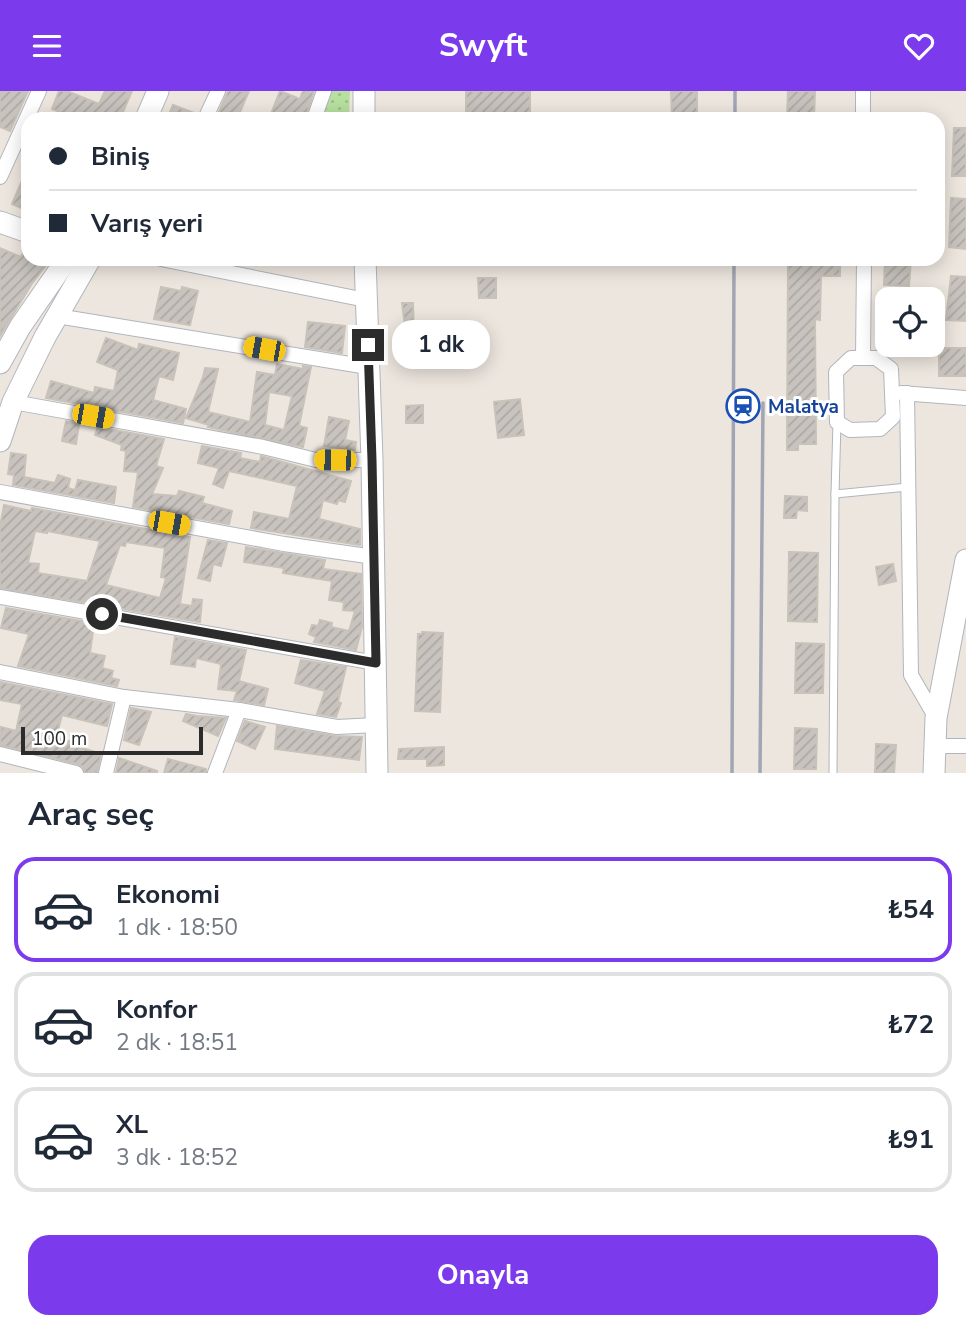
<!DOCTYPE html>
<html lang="tr">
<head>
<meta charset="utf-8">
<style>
	:root { --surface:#fff; --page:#f6f6f7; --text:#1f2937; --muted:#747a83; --line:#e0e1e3; --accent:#7c3aed }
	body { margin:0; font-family:"Nunito Sans",sans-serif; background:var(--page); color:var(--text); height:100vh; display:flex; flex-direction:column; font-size:26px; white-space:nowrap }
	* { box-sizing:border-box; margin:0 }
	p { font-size:23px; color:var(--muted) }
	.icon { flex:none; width:38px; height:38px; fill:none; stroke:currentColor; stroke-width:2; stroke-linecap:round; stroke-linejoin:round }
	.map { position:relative; height:682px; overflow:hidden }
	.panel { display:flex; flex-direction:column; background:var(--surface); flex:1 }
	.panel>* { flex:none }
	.hud { position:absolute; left:21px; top:21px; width:924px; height:154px; border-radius:21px; box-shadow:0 4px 18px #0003; display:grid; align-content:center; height:154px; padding:0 28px; background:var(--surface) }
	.buttons { position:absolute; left:875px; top:196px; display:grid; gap:14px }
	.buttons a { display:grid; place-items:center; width:70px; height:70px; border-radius:14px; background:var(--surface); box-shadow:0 4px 18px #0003; font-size:35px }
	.scale { position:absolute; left:21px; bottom:18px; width:182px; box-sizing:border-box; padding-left:7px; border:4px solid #2c2c2c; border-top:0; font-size:19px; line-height:24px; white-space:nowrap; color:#2c2c2c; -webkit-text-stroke:5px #fff; paint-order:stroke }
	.end { position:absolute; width:32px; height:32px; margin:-16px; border:9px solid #2c2c2c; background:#fff; box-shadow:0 0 0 4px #fff }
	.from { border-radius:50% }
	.bubble { position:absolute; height:49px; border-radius:21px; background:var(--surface); box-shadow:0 4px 18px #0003; font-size:23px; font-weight:700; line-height:49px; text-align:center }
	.car { position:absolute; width:21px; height:42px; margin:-21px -10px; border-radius:9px; box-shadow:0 0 5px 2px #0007; background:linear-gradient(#f5c518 24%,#345 0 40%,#f5c518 0 76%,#345 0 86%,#f5c518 0) }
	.hud b { display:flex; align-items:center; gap:24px; height:66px; font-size:26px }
	.hud b+b { border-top:2px solid var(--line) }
	.hud i { width:18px; height:18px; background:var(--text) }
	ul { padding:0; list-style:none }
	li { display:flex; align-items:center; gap:21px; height:105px; margin:0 14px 10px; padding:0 14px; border:4px solid var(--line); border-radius:21px }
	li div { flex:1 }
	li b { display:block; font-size:26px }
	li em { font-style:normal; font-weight:700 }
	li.selected { border-color:var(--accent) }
	li>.icon { width:63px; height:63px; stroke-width:1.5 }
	h2 { padding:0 28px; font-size:32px; line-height:84px }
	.primary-button { display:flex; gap:14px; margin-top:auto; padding:14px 28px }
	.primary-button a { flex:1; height:80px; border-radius:21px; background:var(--accent); color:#fff; font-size:28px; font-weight:700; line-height:80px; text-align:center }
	header { display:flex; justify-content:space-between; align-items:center; height:91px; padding:0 28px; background:var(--accent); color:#fff; font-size:32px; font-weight:700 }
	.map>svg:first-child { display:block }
</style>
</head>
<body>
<header><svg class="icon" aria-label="menu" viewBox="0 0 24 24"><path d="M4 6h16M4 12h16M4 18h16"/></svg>Swyft<svg class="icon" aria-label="heart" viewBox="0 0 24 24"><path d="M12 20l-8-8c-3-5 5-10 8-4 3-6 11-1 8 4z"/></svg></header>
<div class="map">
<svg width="966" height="682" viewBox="0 0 966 682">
	<defs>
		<pattern id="park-dots" width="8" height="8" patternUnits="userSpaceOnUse" patternTransform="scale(1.75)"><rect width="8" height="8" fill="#b6e09e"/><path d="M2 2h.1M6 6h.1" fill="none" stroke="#9dc088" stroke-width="1.8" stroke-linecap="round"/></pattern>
		<pattern id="building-hatch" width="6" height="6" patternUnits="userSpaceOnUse" patternTransform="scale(1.75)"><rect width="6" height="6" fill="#c8c3be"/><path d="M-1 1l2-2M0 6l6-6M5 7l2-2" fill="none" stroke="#aca8a3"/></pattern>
	</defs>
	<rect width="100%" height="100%" fill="#ede6df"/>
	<polygon fill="url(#park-dots)" points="332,0 350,0 349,28 321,28"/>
	<g fill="url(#building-hatch)" stroke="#c8c2b8" stroke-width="2" fill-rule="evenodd">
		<polygon points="0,0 28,0 10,40 0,36"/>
		<polygon points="59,0 67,0 99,13 105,0 132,0 120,28 76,28 52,18"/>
		<polygon points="228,0 249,0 237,28 216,28"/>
		<polygon points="280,0 300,8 303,0 314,0 305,28 269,28"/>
		<rect x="466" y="0" width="64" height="28"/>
		<polygon points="671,0 697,0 697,28 672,28"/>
		<polygon points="788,0 815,0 814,28 787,28"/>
		<polygon points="173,14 197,23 195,28 167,28"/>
		<polygon points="954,37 966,37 966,85 952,85"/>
		<polygon points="28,76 28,120 12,113"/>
		<polygon points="951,107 966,108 966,158 949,156"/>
		<polygon points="27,154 28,168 50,169 31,194 0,245 0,157 21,166"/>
		<polygon points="788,168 840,168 840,185 821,185 820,229 815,228 816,353 798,353 798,359 787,359"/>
		<polygon points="885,168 911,168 909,195 884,194"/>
		<polygon points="951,185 966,186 966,230 946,229"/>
		<polygon points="478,187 496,187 496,207 479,207"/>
		<polygon points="161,196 181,200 182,196 198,200 190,234 154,228"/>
		<polygon points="402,212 413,212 414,246 411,272 401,271 405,235"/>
		<polygon points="308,231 345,235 342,262 305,256"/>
		<polygon points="106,247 138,259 139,253 179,262 173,289 159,285 153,309 186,318 183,332 46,307 51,290 94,302 95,296 114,300 118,279 97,271"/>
		<rect x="939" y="257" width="27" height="28"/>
		<path d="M277,273L303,278V275L311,276L299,335L307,337L303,356L208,336L209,334L186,327L203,286L205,277L218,278L208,321L250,331L257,281L275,284ZM269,301L292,305L284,339L265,334Z"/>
		<polygon points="520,308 524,344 498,347 494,311"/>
		<polygon points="423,314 423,332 406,332 406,315"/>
		<polygon points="329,326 349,330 345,349 356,351 355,359 324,355"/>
		<polygon points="66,330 79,333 76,353 62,350"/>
		<polygon points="98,336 164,348 156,375 163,377 152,403 177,405 179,400 204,406 202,412 232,420 229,433 133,416 138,381 124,380 126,360 121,359 122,354 95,344"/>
		<polygon points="202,355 241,362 240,367 260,371 261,365 351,390 345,411 338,409 337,413 323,409 319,428 360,438 360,454 251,437 254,421 289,428 297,395 229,380 223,397 213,393 219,377 198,372"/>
		<polygon points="11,362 26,364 24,386 55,392 58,384 70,388 68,397 75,399 78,389 116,396 114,412 13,394 14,384 8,383"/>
		<polygon points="785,405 807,406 807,420 797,419 796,427 784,427"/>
		<path d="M4,414L31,420L32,417L190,446L180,513L192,515L193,508L202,509L200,531L0,497V435ZM35,440L47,442V440L100,450L87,490L38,482L39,473L28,472ZM126,451L165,457L161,486L166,487L160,507L106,494L120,454L125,455Z"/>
		<polygon points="208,449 227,452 221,475 213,473 210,490 198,487"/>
		<polygon points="246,456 325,469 323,478 361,483 362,536 356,559 314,551 316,546 309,543 312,534 318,535 320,529 332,532 331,536 349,540 355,520 343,519 344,511 329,509 332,490 283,482 284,477 244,471"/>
		<polygon points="789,461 818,462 817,531 788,530"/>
		<polygon points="893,473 896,490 879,494 876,476"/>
		<polygon points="6,517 94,532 90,562 105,565 102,577 113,580 111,587 119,589 117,595 18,575 29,543 1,537"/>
		<polygon points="422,541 443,542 440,621 415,620 418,543 422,543"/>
		<polygon points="175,546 246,559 239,590 268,598 264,614 234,609 237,600 218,598 221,573 196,567 195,576 171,573"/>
		<polygon points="796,552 824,553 823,602 795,602"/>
		<polygon points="301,569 346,576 338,611 341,612 336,626 317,623 325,600 295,592"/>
		<polygon points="0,591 112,613 107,635 62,624 56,647 81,653 80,656 101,663 97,682 85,682 83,676 78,673 0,654 1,636 16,640 22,613 0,609"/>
		<polygon points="131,617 151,621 139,654 124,649"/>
		<polygon points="186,623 197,625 226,627 218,645 183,630"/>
		<polygon points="245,630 265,636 255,658 237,650"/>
		<polygon points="277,635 335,645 362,646 359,669 275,658"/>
		<polygon points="795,637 817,638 816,678 794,678"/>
		<polygon points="876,653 896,654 894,682 875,682"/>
		<polygon points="444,656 444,674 427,675 427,668 398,668 399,658"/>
		<polygon points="119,667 157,680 157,682 116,682"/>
		<polygon points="168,668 206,678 206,682 164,682"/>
	</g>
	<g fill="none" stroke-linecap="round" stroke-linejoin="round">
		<defs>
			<g id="lane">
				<polyline points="835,403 837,331"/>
				<polyline points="833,682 835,403 908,396"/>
			</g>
			<g id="street">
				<polyline points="863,0 863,28"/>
				<polyline points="205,28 218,0"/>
				<polyline points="314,28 324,0"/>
				<polyline points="0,86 39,0"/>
				<polyline points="161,168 366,209"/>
				<polyline points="57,225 368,276"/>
				<polygon points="851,267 876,267 891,278 893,326 880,338 850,339 837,331 836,281"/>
				<polyline points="863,267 864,168"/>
				<polyline points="901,302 966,307"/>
				<polyline points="907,302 911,584 936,627"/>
				<polyline points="13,311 263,356 316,369 372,369"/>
				<polyline points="0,401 284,453 374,466"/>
				<polyline points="0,506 376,572"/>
				<polyline points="0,581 124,606 239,619"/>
				<polyline points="933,655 966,655"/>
				<polyline points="0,663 76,682"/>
				<polyline points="106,682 124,606"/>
				<polyline points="215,682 239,619 337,636 376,634"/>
			</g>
			<g id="secondary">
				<polyline points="146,28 158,0"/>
				<polyline points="364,28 364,0"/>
				<polyline points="0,131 28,141"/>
				<polyline points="365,168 372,369 377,682"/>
				<polyline points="0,272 20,236 67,168"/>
				<polyline points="0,350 13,311 45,246 90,168"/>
				<polyline points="934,682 936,627 966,469"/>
			</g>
		</defs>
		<use href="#lane" stroke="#b2b5be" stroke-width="9"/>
		<use href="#street" stroke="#b2b5be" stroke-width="16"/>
		<use href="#secondary" stroke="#b2b5be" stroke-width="23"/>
		<use href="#lane" stroke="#fff" stroke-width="7"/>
		<use href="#street" stroke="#fff" stroke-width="14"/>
		<use href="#secondary" stroke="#fff" stroke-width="21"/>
		<g stroke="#a1a5b5" stroke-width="3.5">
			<polyline points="735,28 735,0"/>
			<polyline points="732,682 734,168"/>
			<polyline points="760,682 763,312"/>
		</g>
	</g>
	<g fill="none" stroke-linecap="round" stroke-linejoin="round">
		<polyline stroke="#2c2c2c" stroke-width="9" points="102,523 376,572 372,369 368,254"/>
	</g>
	<defs>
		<symbol id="station-ring" viewBox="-11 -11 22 22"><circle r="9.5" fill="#fff" stroke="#1a4fb4" stroke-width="1.5"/><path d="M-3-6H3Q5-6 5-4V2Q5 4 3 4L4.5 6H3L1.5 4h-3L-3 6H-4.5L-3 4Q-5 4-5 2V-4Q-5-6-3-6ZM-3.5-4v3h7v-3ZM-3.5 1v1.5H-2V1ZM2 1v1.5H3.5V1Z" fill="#1a4fb4"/></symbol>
	</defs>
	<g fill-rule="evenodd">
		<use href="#station-ring" x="724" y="296" width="38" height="38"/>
	</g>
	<g text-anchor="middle" stroke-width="6" stroke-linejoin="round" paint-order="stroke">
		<g font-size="19" font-weight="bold" fill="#164399" stroke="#fff" text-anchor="start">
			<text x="768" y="322">Malatya</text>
		</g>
	</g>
</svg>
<div class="buttons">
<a><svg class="icon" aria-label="locate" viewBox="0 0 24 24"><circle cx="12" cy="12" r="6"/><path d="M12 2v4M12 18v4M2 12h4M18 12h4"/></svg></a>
</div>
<div class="scale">100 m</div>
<i class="end from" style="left:102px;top:523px"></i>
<i class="end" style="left:368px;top:254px"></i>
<div class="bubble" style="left:392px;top:229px;width:98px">1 dk</div>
<i class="car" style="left:264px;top:258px;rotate:280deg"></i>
<i class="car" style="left:93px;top:325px;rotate:100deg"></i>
<i class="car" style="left:335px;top:369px;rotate:271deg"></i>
<i class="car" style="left:169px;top:432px;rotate:100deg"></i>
<div class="hud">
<b><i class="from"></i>Biniş</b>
<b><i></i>Varış yeri</b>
</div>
</div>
<section class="panel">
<h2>Araç seç</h2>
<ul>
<li class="selected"><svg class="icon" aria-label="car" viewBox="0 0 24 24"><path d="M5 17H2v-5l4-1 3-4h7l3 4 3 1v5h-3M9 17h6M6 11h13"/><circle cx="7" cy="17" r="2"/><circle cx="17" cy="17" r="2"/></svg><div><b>Ekonomi</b><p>1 dk · 18:50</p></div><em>₺54</em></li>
<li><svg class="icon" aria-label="car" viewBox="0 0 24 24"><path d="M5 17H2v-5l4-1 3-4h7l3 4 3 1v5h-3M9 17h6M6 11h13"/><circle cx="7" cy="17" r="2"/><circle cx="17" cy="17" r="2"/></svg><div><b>Konfor</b><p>2 dk · 18:51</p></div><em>₺72</em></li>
<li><svg class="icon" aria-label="car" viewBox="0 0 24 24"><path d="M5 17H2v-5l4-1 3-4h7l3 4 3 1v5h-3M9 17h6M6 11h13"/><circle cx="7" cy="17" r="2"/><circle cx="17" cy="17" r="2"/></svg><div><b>XL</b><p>3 dk · 18:52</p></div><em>₺91</em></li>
</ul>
<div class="primary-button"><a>Onayla</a></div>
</section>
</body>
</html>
